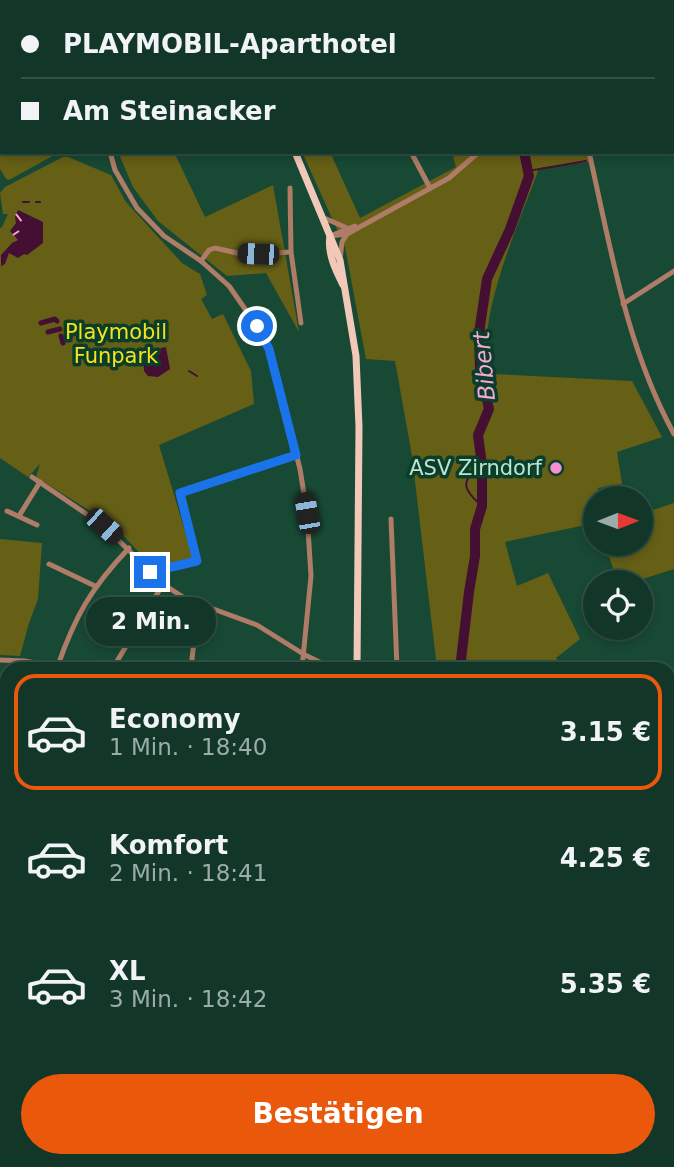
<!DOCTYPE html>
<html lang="de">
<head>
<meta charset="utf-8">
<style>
	:root { --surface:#123728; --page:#1f4234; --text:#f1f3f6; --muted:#9caca8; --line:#315145; --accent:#ea580c }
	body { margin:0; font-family:"DejaVu Sans",sans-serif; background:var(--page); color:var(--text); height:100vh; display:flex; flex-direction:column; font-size:26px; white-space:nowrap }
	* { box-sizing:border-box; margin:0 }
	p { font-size:23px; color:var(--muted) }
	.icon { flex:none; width:38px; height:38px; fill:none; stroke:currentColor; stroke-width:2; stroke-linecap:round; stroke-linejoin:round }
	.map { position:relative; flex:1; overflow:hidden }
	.sheet { position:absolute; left:0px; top:662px; width:676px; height:506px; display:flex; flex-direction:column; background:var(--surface); border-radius:21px 21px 0 0; box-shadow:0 4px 10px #0003,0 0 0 2px var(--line) }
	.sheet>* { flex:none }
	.guide { position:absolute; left:0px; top:0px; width:676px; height:154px; box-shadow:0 4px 10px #0003,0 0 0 2px var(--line); display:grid; align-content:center; height:154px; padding:0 21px; background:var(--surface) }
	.needle { width:46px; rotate:89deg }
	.buttons { position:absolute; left:583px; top:486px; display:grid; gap:14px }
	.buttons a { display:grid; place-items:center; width:70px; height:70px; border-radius:50%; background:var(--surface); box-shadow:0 4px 10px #0003,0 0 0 2px var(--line); font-size:35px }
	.end { position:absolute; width:32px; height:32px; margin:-16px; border:9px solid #1a73e8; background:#fff; box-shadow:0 0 0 4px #fff }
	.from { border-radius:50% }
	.bubble { position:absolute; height:49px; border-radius:24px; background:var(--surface); box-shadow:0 4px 10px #0003,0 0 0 2px var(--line); font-size:23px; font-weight:700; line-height:49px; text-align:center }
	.car { position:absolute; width:21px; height:42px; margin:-21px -10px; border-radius:9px; box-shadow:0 0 5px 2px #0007; background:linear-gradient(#222 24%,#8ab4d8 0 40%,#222 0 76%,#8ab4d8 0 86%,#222 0) }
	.guide b { display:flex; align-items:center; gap:24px; height:66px; font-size:26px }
	.guide b+b { border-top:2px solid var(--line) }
	.guide i { width:18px; height:18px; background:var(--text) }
	ul { padding:12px 0 0; list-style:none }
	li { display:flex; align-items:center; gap:21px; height:116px; margin:0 14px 10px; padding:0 7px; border:4px solid transparent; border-radius:21px }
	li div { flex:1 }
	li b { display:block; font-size:26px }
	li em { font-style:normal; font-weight:700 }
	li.active { border-color:var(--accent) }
	li>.icon { width:63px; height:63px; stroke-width:1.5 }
	.primary-button { display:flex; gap:14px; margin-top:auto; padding:14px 21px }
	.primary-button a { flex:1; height:80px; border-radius:42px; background:var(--accent); color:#fff; font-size:28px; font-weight:700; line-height:80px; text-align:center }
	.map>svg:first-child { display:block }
</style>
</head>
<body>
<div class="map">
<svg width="674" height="1167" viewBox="0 0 674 1167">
	<rect width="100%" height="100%" fill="#184935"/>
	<g fill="#665f16">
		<polygon points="370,0 546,0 547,2 371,2"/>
		<polygon points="0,148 2,152 55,152 56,154 9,180 6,179 0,169"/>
		<polygon points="118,152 174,152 205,217 273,185 299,332 266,273 227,276 158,221 133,187"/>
		<path d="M302,152H330L360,218L456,167L452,152H587L589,162L539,168C519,225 479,308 487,369L495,374L632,381L662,437L617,452L622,484L598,488V499H595V523L505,542L517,586L548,573L580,639L556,658L563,668H437L412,456L395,361L366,359L345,247Z"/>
		<polygon points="63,157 68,157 111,175 126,202 182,263 200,274 207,295 201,299 212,319 223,314 251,371 254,404 159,445 193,558 154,568 114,526 36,477 40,464 28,477 0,458 0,228 2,227 8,214 3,214 0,193 5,187"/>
		<polygon points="674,503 674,569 630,583 618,583 605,544 640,544 641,514"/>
		<polygon points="0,539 42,543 38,599 29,623 20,656 0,655"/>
		<polygon points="669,1027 674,1028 674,1167 619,1167 618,1160 668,1160"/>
	</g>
	<g fill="#450f34">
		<polygon points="18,210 43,222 43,243 27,255 24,254 18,258 9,253 5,264 1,266 1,255 12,243 18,240 10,231 16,223 15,217"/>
		<polygon points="166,347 170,369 158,377 148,376 144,371 143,355 149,352 159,355 161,348"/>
	</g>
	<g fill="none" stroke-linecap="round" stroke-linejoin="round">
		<g stroke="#450f34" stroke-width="2">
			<polyline points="528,171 586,161"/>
			<polyline points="23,202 29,202"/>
			<polyline points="36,202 40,202"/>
			<polyline points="189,371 197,376"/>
			<path d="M482,506C462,489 460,480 482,465"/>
		</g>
		<g stroke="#450f34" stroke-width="5">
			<polyline points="41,323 55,319 57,321"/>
			<polyline points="48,332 60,329"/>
			<polyline points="67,335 73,334"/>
			<polyline points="61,336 63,343"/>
		</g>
		<g stroke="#450f34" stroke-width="10">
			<polyline points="412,2 413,0"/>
			<polyline points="464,668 461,660 469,592 475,556 475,529 482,506 482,465 478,435 489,409 480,369 479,333 487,279 510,229 529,176 524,152"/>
			<polyline points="668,1118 674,1122"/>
		</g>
		<g stroke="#f7a7d6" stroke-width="2" stroke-dasharray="9 7" stroke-linecap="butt">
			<polyline points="16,214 22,222"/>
			<polyline points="13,235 19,231"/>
		</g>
		<g stroke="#ae7c67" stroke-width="5">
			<polyline points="90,0 91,2"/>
			<polyline points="199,0 199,2"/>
			<polyline points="321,0 322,2"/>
			<polyline points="645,0 646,2"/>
			<polyline points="11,2 12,0"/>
			<polyline points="556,2 557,0"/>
			<polyline points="0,16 2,14"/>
			<polyline points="110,152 115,170 137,208 164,236 201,261 229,286 257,326 269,349 300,469 307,513 311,576 302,668"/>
			<polyline points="411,152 430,188"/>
			<path d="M589,152C611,249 626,346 674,434"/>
			<polyline points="324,218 347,228"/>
			<polyline points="330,236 347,234 449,178 479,152"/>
			<polyline points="330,236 355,226"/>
			<polyline points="291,252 301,323"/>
			<polyline points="340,260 342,242 347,234"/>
			<polyline points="201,261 209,250 215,248 237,253 258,254 291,252 290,188"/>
			<polyline points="623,304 674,271"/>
			<polyline points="32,477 104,526 163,584 186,599 257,625 305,655 332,668"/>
			<polyline points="7,511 37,525"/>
			<polyline points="19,516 40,482"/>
			<polyline points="391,519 397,668"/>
			<polyline points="49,564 95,586"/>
			<polyline points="150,572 197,561 180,493 296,455"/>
			<polyline points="0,660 24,661 67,668"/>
			<path d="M57,668C75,616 91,588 129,548"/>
			<polyline points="113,668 163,584"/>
			<polyline points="191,668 198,605"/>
			<polyline points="0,726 7,727"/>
			<polyline points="668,780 674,779"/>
			<polyline points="0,833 7,833"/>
			<polyline points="668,834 674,857"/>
			<polyline points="0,865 7,865"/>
			<polyline points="668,904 674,905"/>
			<polyline points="0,913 7,913"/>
			<polyline points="668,964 674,965"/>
			<polyline points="0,1028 7,1045"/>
			<polyline points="0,1102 7,1101"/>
			<polyline points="77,1160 80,1167"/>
			<polyline points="288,1160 288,1167"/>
		</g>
		<g stroke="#f2c9b8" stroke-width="7">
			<polyline points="239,0 239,2"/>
			<polyline points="295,152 340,260 356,356 359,427 357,668"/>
			<path d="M330,236C327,253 336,271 343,285"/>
			<polyline points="431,1160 432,1167"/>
		</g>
	</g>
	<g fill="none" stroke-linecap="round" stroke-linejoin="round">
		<polyline stroke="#1a73e8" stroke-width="9" points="150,572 197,561 180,493 296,455 269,349 257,326"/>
	</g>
	<circle fill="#f790ce" stroke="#0a3e2b" stroke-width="2.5" cx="556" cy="468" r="7"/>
	<g text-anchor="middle" stroke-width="7" stroke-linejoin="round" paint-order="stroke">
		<g font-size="21" fill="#f4e21d" stroke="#0a3e2b">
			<text x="116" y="339">Playmobil<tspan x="116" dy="24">Funpark</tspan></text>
		</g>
		<g font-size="21" fill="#bae4cf" stroke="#0a3e2b" text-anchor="end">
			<text x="542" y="475">ASV Zirndorf</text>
		</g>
		<g font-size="23" font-style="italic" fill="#f7a7d6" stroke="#0a3e2b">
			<text transform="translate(484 366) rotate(-95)" y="8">Bibert</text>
		</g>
	</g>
</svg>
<div class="buttons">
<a><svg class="needle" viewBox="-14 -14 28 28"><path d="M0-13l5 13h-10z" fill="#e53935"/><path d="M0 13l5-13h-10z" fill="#9caca8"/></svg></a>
<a><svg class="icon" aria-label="locate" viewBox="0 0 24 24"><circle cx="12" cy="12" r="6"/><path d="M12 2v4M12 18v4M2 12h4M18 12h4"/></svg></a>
</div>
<i class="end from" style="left:257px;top:326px"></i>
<i class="end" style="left:150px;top:572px"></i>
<div class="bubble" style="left:86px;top:597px;width:130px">2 Min.</div>
<i class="car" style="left:258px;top:254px;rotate:272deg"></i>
<i class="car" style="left:307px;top:513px;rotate:350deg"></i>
<i class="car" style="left:104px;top:526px;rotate:132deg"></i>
<div class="guide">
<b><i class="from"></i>PLAYMOBIL-Aparthotel</b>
<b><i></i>Am Steinacker</b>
</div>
<section class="sheet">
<ul>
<li class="active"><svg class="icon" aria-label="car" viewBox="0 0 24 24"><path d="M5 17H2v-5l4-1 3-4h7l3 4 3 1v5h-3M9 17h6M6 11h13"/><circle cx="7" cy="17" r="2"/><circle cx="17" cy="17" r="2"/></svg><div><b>Economy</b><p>1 Min. · 18:40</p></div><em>3.15 €</em></li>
<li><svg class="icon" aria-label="car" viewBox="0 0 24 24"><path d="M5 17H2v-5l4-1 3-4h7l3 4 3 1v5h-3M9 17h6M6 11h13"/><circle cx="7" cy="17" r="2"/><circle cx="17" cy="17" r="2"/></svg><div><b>Komfort</b><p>2 Min. · 18:41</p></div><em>4.25 €</em></li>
<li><svg class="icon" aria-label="car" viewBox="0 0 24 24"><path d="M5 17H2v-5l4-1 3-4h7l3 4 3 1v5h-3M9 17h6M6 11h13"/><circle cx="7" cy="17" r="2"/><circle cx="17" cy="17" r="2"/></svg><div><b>XL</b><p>3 Min. · 18:42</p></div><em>5.35 €</em></li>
</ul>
<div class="primary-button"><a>Bestätigen</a></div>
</section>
</div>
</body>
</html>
